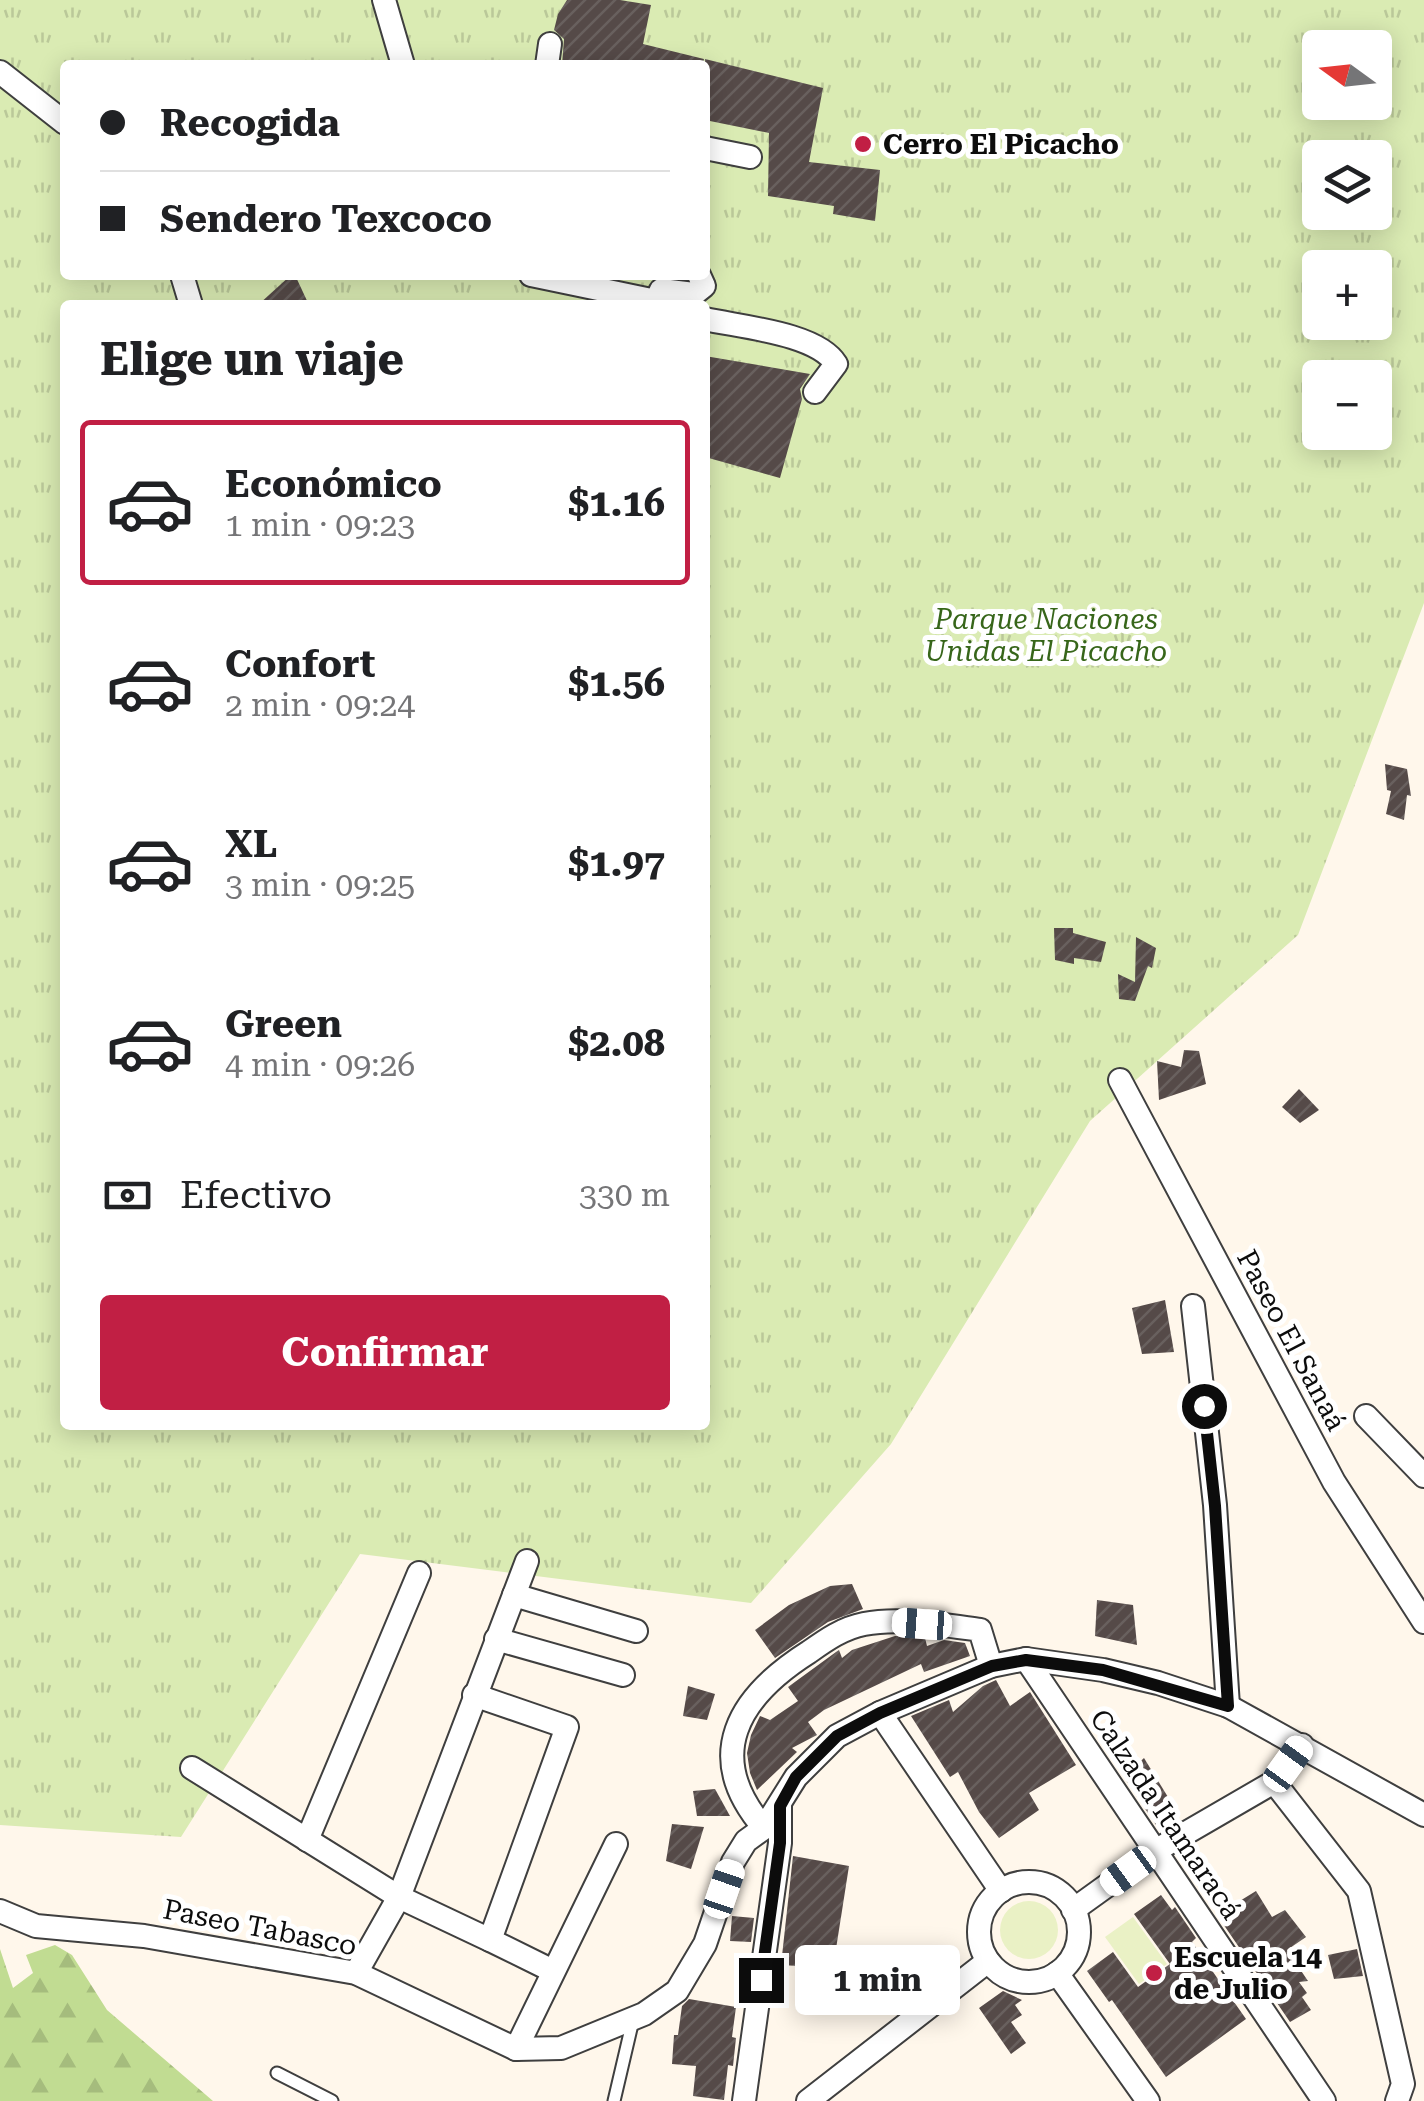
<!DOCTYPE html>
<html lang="es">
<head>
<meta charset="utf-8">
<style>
	:root { --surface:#fff; --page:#f6f6f6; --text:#202124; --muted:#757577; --line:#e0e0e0; --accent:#c11f44 }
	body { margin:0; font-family:"Roboto Serif",serif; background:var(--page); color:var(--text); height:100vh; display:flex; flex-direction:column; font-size:38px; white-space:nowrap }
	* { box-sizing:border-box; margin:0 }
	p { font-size:32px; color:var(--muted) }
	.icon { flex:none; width:55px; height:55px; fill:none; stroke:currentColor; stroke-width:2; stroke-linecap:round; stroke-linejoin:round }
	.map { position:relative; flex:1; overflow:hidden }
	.sheet { position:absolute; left:60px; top:300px; width:650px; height:1130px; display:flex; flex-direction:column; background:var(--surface); border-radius:10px; box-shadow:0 5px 25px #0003 }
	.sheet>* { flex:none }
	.top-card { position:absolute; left:60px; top:60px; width:650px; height:220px; border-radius:10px; box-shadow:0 5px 25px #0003; display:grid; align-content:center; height:220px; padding:0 40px; background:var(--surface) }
	.needle { width:65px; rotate:285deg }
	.controls { position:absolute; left:1302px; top:30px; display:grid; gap:20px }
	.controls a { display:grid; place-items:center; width:90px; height:90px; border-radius:10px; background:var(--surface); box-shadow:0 5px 25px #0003; font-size:50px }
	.end { position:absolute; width:45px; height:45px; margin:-22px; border:12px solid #0c0c0c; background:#fff; box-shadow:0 0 0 5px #fff }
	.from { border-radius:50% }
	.bubble { position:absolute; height:70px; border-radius:10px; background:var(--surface); box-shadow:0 5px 25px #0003; font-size:32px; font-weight:700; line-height:70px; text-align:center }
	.car { position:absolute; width:30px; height:60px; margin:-30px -15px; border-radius:12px; box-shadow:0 0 8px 2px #0007; background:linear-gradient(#fff 24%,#345 0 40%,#fff 0 76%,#345 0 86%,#fff 0) }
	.top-card b { display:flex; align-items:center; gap:35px; height:95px; font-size:38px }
	.top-card b+b { border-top:2px solid var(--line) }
	.top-card i { width:25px; height:25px; background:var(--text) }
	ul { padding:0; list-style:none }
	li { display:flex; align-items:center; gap:30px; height:165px; margin:0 20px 15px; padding:0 20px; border:5px solid transparent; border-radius:10px }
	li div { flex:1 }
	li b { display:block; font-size:38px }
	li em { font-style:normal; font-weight:700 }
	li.selected { border-color:var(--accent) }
	li>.icon { width:90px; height:90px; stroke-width:1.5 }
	h2 { padding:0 40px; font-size:45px; line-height:120px }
	.pay { display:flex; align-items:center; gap:25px; height:110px; padding:0 40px; font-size:38px }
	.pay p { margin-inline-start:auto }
	.button { display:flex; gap:20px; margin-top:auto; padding:20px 40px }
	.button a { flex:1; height:115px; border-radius:10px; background:var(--accent); color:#fff; font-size:40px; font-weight:700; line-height:115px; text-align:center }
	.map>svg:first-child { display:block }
</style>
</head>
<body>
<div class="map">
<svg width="1424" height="2101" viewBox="0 0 1424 2101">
	<defs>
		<pattern id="forest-firs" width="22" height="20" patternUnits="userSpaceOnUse" patternTransform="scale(2.5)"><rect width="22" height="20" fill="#c1dc92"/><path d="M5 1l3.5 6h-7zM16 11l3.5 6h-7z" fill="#a5bc7d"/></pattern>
		<pattern id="park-tufts" width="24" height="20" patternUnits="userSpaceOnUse" patternTransform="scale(2.5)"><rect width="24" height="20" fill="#daebb3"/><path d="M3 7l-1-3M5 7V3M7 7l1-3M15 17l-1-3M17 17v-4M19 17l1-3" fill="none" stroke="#bac899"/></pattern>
		<pattern id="building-hatch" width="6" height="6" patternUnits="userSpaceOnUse" patternTransform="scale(2.5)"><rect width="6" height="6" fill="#554a48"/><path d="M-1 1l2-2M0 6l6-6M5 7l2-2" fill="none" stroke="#68605e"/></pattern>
	</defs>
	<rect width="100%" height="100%" fill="#fff7eb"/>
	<polygon fill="url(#forest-firs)" points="55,1945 72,1955 107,2010 213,2101 0,2101 0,1949 13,1988 33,1973 26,1955"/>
	<path fill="url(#park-tufts)" fill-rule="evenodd" d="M0,0H1424V603L1298,935L1090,1121L891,1444L751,1603L360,1554L181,1837L0,1825ZM1320,48H1375V102H1320ZM65,65H705V275H65ZM1320,158H1375V212H1320ZM1320,268H1375V322H1320ZM65,305H705V1425H65ZM1320,378H1375V432H1320Z"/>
	<g fill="#eaf1c5">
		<circle cx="1029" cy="1930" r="29"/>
		<polygon points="1133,1917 1167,1964 1139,1984 1105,1937"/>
	</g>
	<g fill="url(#building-hatch)">
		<polygon points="567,0 620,0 651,5 643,44 704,59 703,65 562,65 564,39 554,30 558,14"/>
		<polygon points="705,59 823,88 809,162 880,170 875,221 833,214 834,206 768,196 769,133 705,120"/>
		<polygon points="291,275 295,275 309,305 258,305"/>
		<polygon points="705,356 810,374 800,389 802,399 780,478 705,457"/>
		<polygon points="1385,764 1407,769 1411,796 1407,795 1404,820 1386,814 1391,791 1387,790"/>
		<polygon points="1054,928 1073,928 1073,933 1106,942 1101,962 1074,958 1074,964 1055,960"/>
		<polygon points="1136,937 1156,948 1152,968 1148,966 1135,1001 1119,999 1118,974 1135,982"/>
		<polygon points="1184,1050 1199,1051 1206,1084 1159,1100 1157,1061 1181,1067"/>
		<polygon points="1299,1089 1319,1110 1300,1123 1282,1107"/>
		<polygon points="1165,1300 1174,1352 1142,1354 1132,1308"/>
		<polygon points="852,1584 863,1609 828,1622 775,1658 755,1630 789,1605 830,1586"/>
		<polygon points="1097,1600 1133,1605 1137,1645 1095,1636"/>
		<polygon points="895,1636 925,1638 927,1646 944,1640 965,1643 970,1656 924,1672 921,1664 824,1710 808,1722 817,1735 792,1748 797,1752 757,1790 750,1773 747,1753 751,1735 760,1716 770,1720 798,1701 788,1687 836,1652 839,1650 842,1658 852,1650"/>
		<polygon points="996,1680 1010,1706 1030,1692 1076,1765 1029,1793 1039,1810 999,1838 979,1812 958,1772 950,1777 911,1716 949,1700 953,1712 983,1686"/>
		<polygon points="688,1686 715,1694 707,1720 683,1716"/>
		<polygon points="1144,1758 1179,1815 1160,1831 1124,1777"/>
		<polygon points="715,1789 730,1816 697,1816 693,1791"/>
		<polygon points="672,1824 704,1827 691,1869 666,1861"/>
		<polygon points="793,1856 849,1866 833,1968 781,1965"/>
		<polygon points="1256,1891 1272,1917 1285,1910 1306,1937 1287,1950 1308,1981 1299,1982 1307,1993 1302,1997 1311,2010 1290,2022 1217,1915"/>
		<polygon points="1161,1895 1172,1910 1175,1907 1196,1938 1192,1942 1246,2019 1166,2077 1112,2000 1109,2002 1087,1971 1113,1952 1138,1987 1170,1964 1134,1914"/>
		<polygon points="732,1916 754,1918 751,1942 730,1941"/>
		<polygon points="1357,1949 1363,1976 1334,1979 1328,1955"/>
		<polygon points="1003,1991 1022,2000 1015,2005 1022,2015 1011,2022 1026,2043 1011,2054 979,2008"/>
		<polygon points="689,1999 736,2007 732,2037 736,2038 733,2066 728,2065 724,2100 693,2096 696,2066 672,2064 674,2035 678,2035 682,2006"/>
	</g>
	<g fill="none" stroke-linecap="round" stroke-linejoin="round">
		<defs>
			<g id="service">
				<polyline points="277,2073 332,2101"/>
				<polyline points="614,2101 633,2020"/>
			</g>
			<g id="minor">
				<polyline points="384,0 403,65"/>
				<polyline points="547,65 550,44"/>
				<polyline points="0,72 65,123"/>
				<polyline points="705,148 750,157"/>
				<polyline points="182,275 191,305"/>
				<polyline points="531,275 656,301"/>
				<polyline points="660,305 656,301 661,290 694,294 704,286 699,275"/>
				<path d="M705,319C740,327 817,333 836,364L815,392"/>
				<polyline points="1120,1080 1334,1482 1424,1622"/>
				<polyline points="1193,1306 1215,1505 1228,1706"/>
				<polyline points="1366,1416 1424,1476"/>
				<polyline points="514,1595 636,1631"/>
				<polyline points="496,1639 623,1675"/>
				<polyline points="1026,1659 1324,2101"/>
				<polyline points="880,1713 1001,1891"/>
				<polyline points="192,1768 399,1897 490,1940 567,1727 474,1695"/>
				<polyline points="1274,1782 1359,1891 1403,2084 1397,2101"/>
				<path d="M764,1828C702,1756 738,1697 809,1652C826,1640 843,1628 864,1624C900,1617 944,1625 980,1630L991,1666"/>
				<polyline points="307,1840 419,1573"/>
				<circle cx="1029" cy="1932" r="50"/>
				<polyline points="1073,1910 1155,1851 1274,1782 1302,1745"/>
				<polyline points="0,1911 36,1926 144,1936 356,1973 516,2049 561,2048 644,2014 677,1991 705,1944 733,1862 746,1841 764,1828 796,1777 837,1736 880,1713 991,1666 1026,1659 1103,1670 1158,1683 1228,1706 1424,1815"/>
				<polyline points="490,1940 553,1971"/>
				<polyline points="356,1973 399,1897 527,1561"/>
				<polyline points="1057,1973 1148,2101"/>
				<polyline points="516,2049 616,1844"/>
				<polyline points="744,2101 780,1843 780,1806"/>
				<polyline points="808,2101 988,1961"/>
			</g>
		</defs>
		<use href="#service" stroke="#3f3f3f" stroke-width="15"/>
		<use href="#minor" stroke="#3f3f3f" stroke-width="26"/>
		<use href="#service" stroke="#fff" stroke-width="11"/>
		<use href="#minor" stroke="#fff" stroke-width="22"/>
	</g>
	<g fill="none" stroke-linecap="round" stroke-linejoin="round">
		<polyline stroke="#0c0c0c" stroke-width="12" points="761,1980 780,1843 780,1806 796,1777 837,1736 880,1713 992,1666 1026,1660 1103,1670 1228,1706 1215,1506 1204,1406"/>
	</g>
	<g fill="#c11f44" stroke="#fff" stroke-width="4">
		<circle cx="863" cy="144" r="10"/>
		<circle cx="1154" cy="1973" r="10"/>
	</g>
	<g text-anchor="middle" stroke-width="10" stroke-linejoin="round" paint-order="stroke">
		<g font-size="28" font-weight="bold" fill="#0c0c0c" stroke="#fff" text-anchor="start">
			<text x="883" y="154">Cerro El Picacho</text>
			<text x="1174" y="1967">Escuela 14<tspan x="1174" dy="32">de Julio</tspan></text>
		</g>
		<g font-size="28" font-style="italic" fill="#37661a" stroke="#fff">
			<text x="1046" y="629">Parque Naciones<tspan x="1046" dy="32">Unidas El Picacho</tspan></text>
		</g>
		<g font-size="28" fill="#0c0c0c" stroke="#fff">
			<text transform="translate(1292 1340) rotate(62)" y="10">Paseo El Sanaá</text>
			<text transform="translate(1166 1814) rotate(56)" y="10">Calzada Itamaracá</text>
			<text transform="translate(260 1927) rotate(11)" y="10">Paseo Tabasco</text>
		</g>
	</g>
</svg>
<div class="controls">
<a><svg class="needle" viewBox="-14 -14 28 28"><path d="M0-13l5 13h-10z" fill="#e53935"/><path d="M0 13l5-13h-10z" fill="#757577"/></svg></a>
<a><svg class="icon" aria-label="layers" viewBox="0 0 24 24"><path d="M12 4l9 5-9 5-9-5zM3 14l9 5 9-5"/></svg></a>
<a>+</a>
<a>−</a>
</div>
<i class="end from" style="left:1204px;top:1406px"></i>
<i class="end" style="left:761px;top:1980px"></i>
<div class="bubble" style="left:795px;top:1945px;width:165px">1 min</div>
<i class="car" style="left:922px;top:1624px;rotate:274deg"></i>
<i class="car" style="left:1288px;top:1764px;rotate:36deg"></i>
<i class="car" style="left:1128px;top:1871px;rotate:234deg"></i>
<i class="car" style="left:724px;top:1889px;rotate:19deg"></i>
<div class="top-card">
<b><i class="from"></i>Recogida</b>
<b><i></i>Sendero Texcoco</b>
</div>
<section class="sheet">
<h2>Elige un viaje</h2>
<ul>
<li class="selected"><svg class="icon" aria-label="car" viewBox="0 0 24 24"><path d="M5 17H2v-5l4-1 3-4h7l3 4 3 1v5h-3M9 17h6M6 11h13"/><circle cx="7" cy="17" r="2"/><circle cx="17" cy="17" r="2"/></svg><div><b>Económico</b><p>1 min · 09:23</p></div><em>$1.16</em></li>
<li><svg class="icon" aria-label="car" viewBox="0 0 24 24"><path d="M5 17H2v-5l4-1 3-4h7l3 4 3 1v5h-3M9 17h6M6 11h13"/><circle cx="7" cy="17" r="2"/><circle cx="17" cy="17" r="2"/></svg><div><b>Confort</b><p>2 min · 09:24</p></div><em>$1.56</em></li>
<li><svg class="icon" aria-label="car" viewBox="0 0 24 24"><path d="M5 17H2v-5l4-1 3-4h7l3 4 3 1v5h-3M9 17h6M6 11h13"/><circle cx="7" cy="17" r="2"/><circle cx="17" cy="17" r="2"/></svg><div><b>XL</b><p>3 min · 09:25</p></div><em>$1.97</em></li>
<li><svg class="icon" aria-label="car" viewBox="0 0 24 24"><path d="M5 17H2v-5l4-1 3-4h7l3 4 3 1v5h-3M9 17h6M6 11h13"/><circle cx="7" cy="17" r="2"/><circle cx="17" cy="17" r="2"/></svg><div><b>Green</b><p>4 min · 09:26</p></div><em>$2.08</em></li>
</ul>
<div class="pay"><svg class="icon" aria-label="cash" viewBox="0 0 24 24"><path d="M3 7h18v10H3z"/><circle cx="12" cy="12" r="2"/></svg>Efectivo<p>330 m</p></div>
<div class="button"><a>Confirmar</a></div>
</section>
</div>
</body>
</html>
